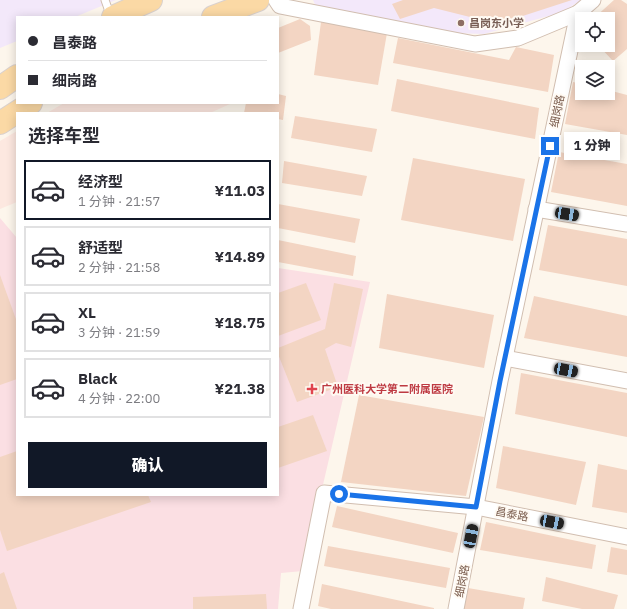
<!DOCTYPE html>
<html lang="zh">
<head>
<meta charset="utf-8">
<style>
	:root { --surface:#fff; --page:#f2f2f3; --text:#2b2b33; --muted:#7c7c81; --line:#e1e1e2; --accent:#111827 }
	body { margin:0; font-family:"IBM Plex Sans","Noto Sans SC",sans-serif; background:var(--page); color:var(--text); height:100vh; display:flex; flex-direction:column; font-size:15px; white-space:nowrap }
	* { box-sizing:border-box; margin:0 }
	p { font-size:13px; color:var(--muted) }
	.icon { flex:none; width:22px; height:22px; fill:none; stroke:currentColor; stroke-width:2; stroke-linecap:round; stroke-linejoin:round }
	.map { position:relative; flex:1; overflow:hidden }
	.sheet { position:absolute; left:16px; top:112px; width:263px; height:384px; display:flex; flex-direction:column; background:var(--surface); border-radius:0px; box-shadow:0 2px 10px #0003 }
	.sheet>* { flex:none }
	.top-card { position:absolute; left:16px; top:16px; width:263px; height:88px; border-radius:0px; box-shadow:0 2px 10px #0003; display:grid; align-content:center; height:88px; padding:0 12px; background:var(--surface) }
	.tools { position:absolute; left:575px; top:12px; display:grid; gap:8px }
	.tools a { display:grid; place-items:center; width:40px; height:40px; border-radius:0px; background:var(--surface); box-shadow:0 2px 10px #0003; font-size:20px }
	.end { position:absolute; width:18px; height:18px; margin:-9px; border:5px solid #1a73e8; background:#fff; box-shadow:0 0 0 2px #fff }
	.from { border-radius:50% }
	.bubble { position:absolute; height:28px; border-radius:0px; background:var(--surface); box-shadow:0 2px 10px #0003; font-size:13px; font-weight:800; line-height:28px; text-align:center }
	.car { position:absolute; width:12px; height:24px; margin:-12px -6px; border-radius:5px; box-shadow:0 0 3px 1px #0007; background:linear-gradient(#222 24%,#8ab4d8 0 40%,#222 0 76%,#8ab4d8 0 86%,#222 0) }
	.top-card b { display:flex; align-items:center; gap:14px; height:38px; font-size:15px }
	.top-card b+b { border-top:1px solid var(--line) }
	.top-card i { width:10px; height:10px; background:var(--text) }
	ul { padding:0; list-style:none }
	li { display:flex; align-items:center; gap:12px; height:60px; margin:0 8px 6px; padding:0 4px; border:2px solid var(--line); border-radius:0px }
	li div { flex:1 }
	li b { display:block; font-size:15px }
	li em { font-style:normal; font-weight:800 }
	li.current { border-color:var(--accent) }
	li>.icon { width:36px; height:36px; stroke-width:1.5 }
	h2 { padding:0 12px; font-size:18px; line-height:48px }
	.action { display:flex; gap:8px; margin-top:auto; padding:8px 12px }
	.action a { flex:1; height:46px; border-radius:0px; background:var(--accent); color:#fff; font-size:16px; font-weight:800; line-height:46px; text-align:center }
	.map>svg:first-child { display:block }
</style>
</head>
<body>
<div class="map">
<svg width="627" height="609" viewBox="0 0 627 609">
	<rect width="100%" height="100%" fill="#fdf6ec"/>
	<g fill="#fde8e0">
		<polygon points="64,103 229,103 230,104 210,113 47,113"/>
		<polygon points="17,131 17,202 0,209 0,141"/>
	</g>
	<g fill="#f3e8fa">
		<polygon points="0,0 116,0 75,17 17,17 17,41 0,48"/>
		<polygon points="313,0 581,0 563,12 484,34 452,33 316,7"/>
	</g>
	<polygon fill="#fbdfe3" points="0,218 17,238 17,495 278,495 278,268 370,282 303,571 281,573 278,609 0,609"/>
	<g fill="#f3d5c3">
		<polygon points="403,0 572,0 498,24 434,8 400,19 392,4"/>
		<polygon points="614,0 621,0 627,4 627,49 613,61 598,45 608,45 608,19 593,19"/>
		<polygon points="300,19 310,26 311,40 278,53 278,28"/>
		<polygon points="321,22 387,33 378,85 314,75"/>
		<polygon points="398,38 509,60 516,47 554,55 548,92 393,63"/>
		<polygon points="397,79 539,108 535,139 391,111"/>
		<polygon points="573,82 582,84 582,93 608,93 608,90 627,95 627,135 565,124"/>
		<polygon points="278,94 286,96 283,120 278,119 278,113 244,113 246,103 278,103"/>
		<polygon points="295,116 377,129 372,152 291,138"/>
		<polygon points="559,152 627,164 627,206 551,192"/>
		<polygon points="413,158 525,179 513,241 401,220"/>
		<polygon points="284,161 367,176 362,196 282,183"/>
		<polygon points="278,204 360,219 355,243 278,228"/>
		<polygon points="548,225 627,239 627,286 539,270"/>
		<polygon points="278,240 356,256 353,276 278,262"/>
		<polygon points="0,275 17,322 17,379 0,385"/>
		<polygon points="306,283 321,320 278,336 278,293"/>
		<polygon points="334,283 363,289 351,347 336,343 325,349 338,387 297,402 278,354 278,348 325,329"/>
		<polygon points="387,294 494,315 484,368 379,348"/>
		<polygon points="534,296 627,316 627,357 524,338"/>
		<polygon points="521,373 627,393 627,437 515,414"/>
		<polygon points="359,395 484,417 466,496 341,482"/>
		<polygon points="313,415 327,451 278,468 278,427"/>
		<polygon points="503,446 586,462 576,505 496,488"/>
		<polygon points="17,451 17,495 148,495 151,502 7,551 0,530 0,457"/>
		<polygon points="598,464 627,470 627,513 592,507"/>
		<polygon points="337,506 458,533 453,553 332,527"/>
		<polygon points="486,522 596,545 592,569 480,550"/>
		<polygon points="328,546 450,568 446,588 324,566"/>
		<polygon points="611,547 627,550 627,575 607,572"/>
		<polygon points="4,572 17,609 0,609 0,574"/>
		<polygon points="546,577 618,595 614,609 582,609 542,601"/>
		<polygon points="322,584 434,608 434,609 331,609 318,606"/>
		<polygon points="468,588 525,598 523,609 464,609"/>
		<polygon points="266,594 267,609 193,609 193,597"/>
	</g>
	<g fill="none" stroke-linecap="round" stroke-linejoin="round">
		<defs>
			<polyline id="lane" points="105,0 111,17"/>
			<g id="street">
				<polyline points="276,0 280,6 475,44 518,38 578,13 593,0"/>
				<polyline points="536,209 627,224"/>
				<polyline points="505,358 627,381"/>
				<polyline points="301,609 324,493 476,507 627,537"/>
				<polyline points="456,609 500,381 578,13"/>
			</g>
			<g id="primary">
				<polyline points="113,17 151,0"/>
				<polyline points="213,17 258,0"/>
				<polyline points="0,88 17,76"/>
				<polyline points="0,123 31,103"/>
			</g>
		</defs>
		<use href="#lane" stroke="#d1beb0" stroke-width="9"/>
		<use href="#street" stroke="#d1beb0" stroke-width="17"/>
		<use href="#primary" stroke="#dad1cd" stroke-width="24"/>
		<use href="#lane" stroke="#fff" stroke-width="7"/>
		<use href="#street" stroke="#fff" stroke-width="15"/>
		<use href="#primary" stroke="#fbd9a5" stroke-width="22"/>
	</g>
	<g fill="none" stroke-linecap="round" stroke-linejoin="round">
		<polyline stroke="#1a73e8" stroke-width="5" points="339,494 476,507 500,381 550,146"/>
	</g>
	<circle fill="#8d6e63" stroke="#fffaf3" stroke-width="1.5" cx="461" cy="23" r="4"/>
	<path fill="#e0444e" stroke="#fffaf3" stroke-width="1.5" d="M310 383h4v4h4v4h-4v4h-4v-4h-4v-4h4z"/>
	<g text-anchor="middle" stroke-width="4" stroke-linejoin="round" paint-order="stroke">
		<g font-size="11" font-weight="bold" fill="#785e54" stroke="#fffaf3" text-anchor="start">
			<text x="469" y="27">昌岗东小学</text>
		</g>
		<g font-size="11" fill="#7a5c4d" stroke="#fffaf3">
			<text transform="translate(557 111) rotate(-78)" y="4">细岗路</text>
			<text transform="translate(512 514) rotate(11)" y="4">昌泰路</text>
			<text transform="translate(462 581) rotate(-79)" y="4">细岗路</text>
		</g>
		<g font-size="11" font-weight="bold" fill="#be3a42" stroke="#fffaf3" text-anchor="start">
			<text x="321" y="393">广州医科大学第二附属医院</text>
		</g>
	</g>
</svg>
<div class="tools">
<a><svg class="icon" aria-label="locate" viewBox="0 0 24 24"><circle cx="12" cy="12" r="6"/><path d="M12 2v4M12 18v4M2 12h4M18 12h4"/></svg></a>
<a><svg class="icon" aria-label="layers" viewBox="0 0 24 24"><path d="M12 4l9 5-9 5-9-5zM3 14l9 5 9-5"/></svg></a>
</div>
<i class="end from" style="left:339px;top:494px"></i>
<i class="end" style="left:550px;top:146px"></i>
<div class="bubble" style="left:564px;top:132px;width:56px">1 分钟</div>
<i class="car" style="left:567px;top:214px;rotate:99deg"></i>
<i class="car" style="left:566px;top:370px;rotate:101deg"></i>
<i class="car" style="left:552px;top:522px;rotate:101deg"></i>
<i class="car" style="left:471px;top:536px;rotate:11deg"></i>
<div class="top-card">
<b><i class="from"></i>昌泰路</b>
<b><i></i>细岗路</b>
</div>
<section class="sheet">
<h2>选择车型</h2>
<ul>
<li class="current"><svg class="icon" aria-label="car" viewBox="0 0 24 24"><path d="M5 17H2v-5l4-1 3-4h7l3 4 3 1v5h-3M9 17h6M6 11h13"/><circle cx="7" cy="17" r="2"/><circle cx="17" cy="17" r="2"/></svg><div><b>经济型</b><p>1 分钟 · 21:57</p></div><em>¥11.03</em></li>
<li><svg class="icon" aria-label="car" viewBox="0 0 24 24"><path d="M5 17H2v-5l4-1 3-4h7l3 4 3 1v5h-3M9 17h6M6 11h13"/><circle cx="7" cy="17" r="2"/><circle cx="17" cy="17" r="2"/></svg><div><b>舒适型</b><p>2 分钟 · 21:58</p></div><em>¥14.89</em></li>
<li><svg class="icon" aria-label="car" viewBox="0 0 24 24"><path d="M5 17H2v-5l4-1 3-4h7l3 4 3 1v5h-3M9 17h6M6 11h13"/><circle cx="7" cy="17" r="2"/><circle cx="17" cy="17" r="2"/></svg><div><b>XL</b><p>3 分钟 · 21:59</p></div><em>¥18.75</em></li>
<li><svg class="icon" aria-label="car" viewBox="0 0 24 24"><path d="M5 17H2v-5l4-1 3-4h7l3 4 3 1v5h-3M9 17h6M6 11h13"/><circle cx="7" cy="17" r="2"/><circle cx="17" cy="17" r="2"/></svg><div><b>Black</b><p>4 分钟 · 22:00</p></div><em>¥21.38</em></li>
</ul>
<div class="action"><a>确认</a></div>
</section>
</div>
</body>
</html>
